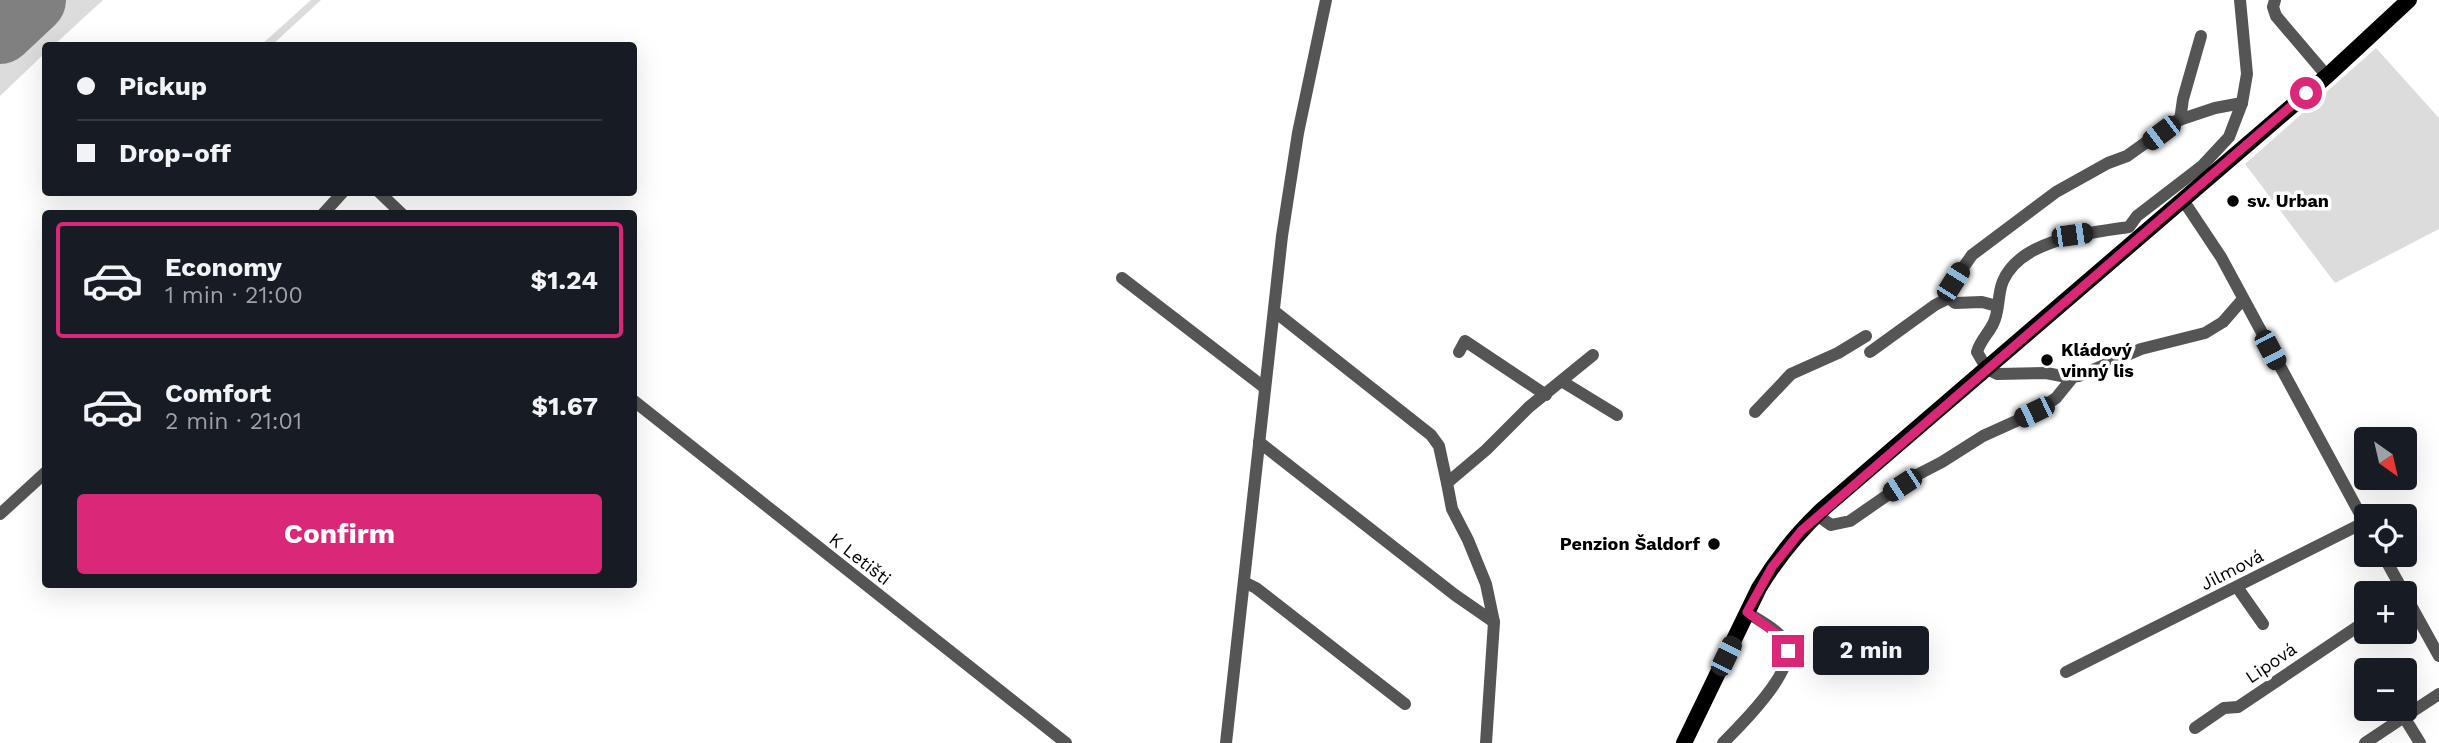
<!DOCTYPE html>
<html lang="en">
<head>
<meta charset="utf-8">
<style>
	:root { --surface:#171b24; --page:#242831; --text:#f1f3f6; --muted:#9ea1a6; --line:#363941; --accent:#db2777 }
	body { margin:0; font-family:"Work Sans",sans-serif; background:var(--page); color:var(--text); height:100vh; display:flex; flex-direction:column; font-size:26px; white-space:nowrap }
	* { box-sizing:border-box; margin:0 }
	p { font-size:23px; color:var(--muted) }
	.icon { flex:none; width:38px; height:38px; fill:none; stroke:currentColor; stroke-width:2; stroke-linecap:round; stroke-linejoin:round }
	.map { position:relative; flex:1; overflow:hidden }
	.drawer { position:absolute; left:42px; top:210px; width:595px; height:378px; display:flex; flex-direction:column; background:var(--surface); border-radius:7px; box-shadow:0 7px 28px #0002 }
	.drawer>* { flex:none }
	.banner { position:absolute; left:42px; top:42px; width:595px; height:154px; border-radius:7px; box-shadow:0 7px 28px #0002; display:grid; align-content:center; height:154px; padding:0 35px; background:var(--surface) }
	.needle { width:46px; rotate:146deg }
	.tools { position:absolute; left:2354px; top:427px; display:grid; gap:14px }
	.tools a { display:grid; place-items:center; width:63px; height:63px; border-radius:7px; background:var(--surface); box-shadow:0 7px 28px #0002; font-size:35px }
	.end { position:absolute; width:32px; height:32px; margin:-16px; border:9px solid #db2777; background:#fff; box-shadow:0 0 0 4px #fff }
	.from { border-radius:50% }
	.bubble { position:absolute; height:49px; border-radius:7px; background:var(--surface); box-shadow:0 7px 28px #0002; font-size:23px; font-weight:700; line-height:49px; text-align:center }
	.car { position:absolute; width:21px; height:42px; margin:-21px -10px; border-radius:9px; box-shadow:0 0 5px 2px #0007; background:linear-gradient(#222 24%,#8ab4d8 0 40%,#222 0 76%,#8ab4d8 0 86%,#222 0) }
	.banner b { display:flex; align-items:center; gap:24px; height:66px; font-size:26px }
	.banner b+b { border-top:2px solid var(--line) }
	.banner i { width:18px; height:18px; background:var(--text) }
	ul { padding:12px 0 0; list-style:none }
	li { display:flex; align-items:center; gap:21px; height:116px; margin:0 14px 10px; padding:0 21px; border:4px solid transparent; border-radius:7px }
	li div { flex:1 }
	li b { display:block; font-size:26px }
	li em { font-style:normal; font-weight:700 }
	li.on { border-color:var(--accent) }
	li>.icon { width:63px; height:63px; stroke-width:1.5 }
	.action { display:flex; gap:14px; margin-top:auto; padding:14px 35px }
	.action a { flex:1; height:80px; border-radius:7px; background:var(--accent); color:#fff; font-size:28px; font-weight:700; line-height:80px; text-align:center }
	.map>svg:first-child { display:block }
</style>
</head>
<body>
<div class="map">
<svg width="2439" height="743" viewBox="0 0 2439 743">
	<rect width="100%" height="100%" fill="#fff"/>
	<g fill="#dcdcdc">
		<polygon points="0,0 103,0 54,45 46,46 45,53 0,96"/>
		<polygon points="311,0 321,0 272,45 261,45"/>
		<polygon points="2376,48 2439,118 2439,229 2335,283 2245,164"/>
	</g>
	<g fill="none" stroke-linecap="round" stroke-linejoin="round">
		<polyline stroke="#808080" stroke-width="68" points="0,30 32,0"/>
		<g stroke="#555" stroke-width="12">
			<path d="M2240,0L2247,74L2242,103L2229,137L2202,166L2137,216L2129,227C2089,233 2021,239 2003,281C1997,295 2000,311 1993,324C1988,334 1980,341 1977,352L1987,369L1997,374L2046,373L2067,377L2079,376L2141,349L2205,333L2223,322L2243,299"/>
			<polyline points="2275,0 2273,7 2276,16 2327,76"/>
			<polyline points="2180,120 2183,99 2201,36"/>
			<polyline points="379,192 402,214"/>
			<polyline points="2183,200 2221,257 2366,525"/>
			<polyline points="323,214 343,192"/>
			<polyline points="1122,278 1265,388"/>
			<polyline points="1997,306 1982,302 1955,303 1949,298 1953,282 1972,255 2056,192 2108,163 2127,156 2176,121 2215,108 2242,103"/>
			<polyline points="1274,311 1431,435 1439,446 1447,483"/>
			<polyline points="1459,352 1465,341 1546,395"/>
			<polyline points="1870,352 1935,305 1949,298"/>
			<polyline points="1563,382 1617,415"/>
			<polyline points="634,401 1066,743"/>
			<polyline points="1755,412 1791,374 1838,353 1866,336"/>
			<polyline points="1259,442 1455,595 1494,622"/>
			<polyline points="0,514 46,472"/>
			<polyline points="1817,515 1831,525 1850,521 1915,476 1942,462 1983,436 2034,413 2056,398 2073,377"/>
			<polyline points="2383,555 2439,656"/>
			<polyline points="1244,582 1256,588 1405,704"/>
			<polyline points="2237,587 2263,624"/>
			<polyline points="2066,672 2365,522"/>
			<polyline points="2195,728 2224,708 2238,707 2366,621"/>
			<polyline points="1226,743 1282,236 1298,133 1326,0"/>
			<polyline points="1486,743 1494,622 1486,584 1468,540 1452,509 1447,483 1486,450 1529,407 1593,355"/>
			<path d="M1723,743C1740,726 1799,668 1786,643C1778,629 1759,621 1747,612"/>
			<polyline points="2365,743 2404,717"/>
			<polyline points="2420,743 2404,717 2439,694"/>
		</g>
		<path stroke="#000" stroke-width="16" d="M1684,743L1759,588C1777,558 1798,532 1824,508L2327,76L2409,0"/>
	</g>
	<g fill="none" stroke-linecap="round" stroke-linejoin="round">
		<polyline stroke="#db2777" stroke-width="9" points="1788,651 1781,637 1747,612 1772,567 1801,531 2306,93"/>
	</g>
	<g fill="#000" stroke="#fff" stroke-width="2.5">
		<circle cx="2233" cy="201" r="7"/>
		<circle cx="2047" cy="360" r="7"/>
		<circle cx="1714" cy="544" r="7"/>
	</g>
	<g text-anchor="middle" stroke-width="7" stroke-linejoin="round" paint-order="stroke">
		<g font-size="18" font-weight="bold" fill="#000" stroke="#fff" text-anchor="start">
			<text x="2247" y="207">sv. Urban</text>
			<text x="2061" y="356">Kládový<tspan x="2061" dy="21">vinný lis</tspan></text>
			<text x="1700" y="550" text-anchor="end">Penzion Šaldorf</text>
		</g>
		<g font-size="18" fill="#000" stroke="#fff">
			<text transform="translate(860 559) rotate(38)" y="6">K Letišti</text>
			<text transform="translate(2232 570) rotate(-27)" y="6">Jilmová</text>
			<text transform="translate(2271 663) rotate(-34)" y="6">Lipová</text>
		</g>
	</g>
</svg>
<div class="tools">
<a><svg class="needle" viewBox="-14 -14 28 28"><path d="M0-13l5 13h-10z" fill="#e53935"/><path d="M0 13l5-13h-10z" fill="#9ea1a6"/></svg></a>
<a><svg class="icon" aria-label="locate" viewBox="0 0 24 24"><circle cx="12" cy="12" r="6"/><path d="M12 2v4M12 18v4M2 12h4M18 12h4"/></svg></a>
<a>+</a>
<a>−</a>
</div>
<i class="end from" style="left:2306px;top:93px"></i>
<i class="end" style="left:1788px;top:651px"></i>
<div class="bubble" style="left:1813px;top:626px;width:116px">2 min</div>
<i class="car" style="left:2161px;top:133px;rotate:233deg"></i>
<i class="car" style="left:2072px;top:235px;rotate:82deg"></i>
<i class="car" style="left:1953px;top:282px;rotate:32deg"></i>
<i class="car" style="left:2270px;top:350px;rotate:152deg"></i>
<i class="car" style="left:2034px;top:412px;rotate:244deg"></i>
<i class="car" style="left:1902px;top:485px;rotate:237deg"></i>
<i class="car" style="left:1726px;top:656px;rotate:26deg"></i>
<div class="banner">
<b><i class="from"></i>Pickup</b>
<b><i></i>Drop-off</b>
</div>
<section class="drawer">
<ul>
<li class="on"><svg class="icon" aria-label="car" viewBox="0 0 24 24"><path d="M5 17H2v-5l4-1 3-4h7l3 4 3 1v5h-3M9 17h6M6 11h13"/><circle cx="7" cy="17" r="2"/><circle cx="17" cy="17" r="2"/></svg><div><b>Economy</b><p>1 min · 21:00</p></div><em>$1.24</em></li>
<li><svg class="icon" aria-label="car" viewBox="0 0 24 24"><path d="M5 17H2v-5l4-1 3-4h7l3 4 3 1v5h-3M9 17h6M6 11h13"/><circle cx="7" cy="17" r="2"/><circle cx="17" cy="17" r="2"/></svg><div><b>Comfort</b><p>2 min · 21:01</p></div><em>$1.67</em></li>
</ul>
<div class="action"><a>Confirm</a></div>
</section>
</div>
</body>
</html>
